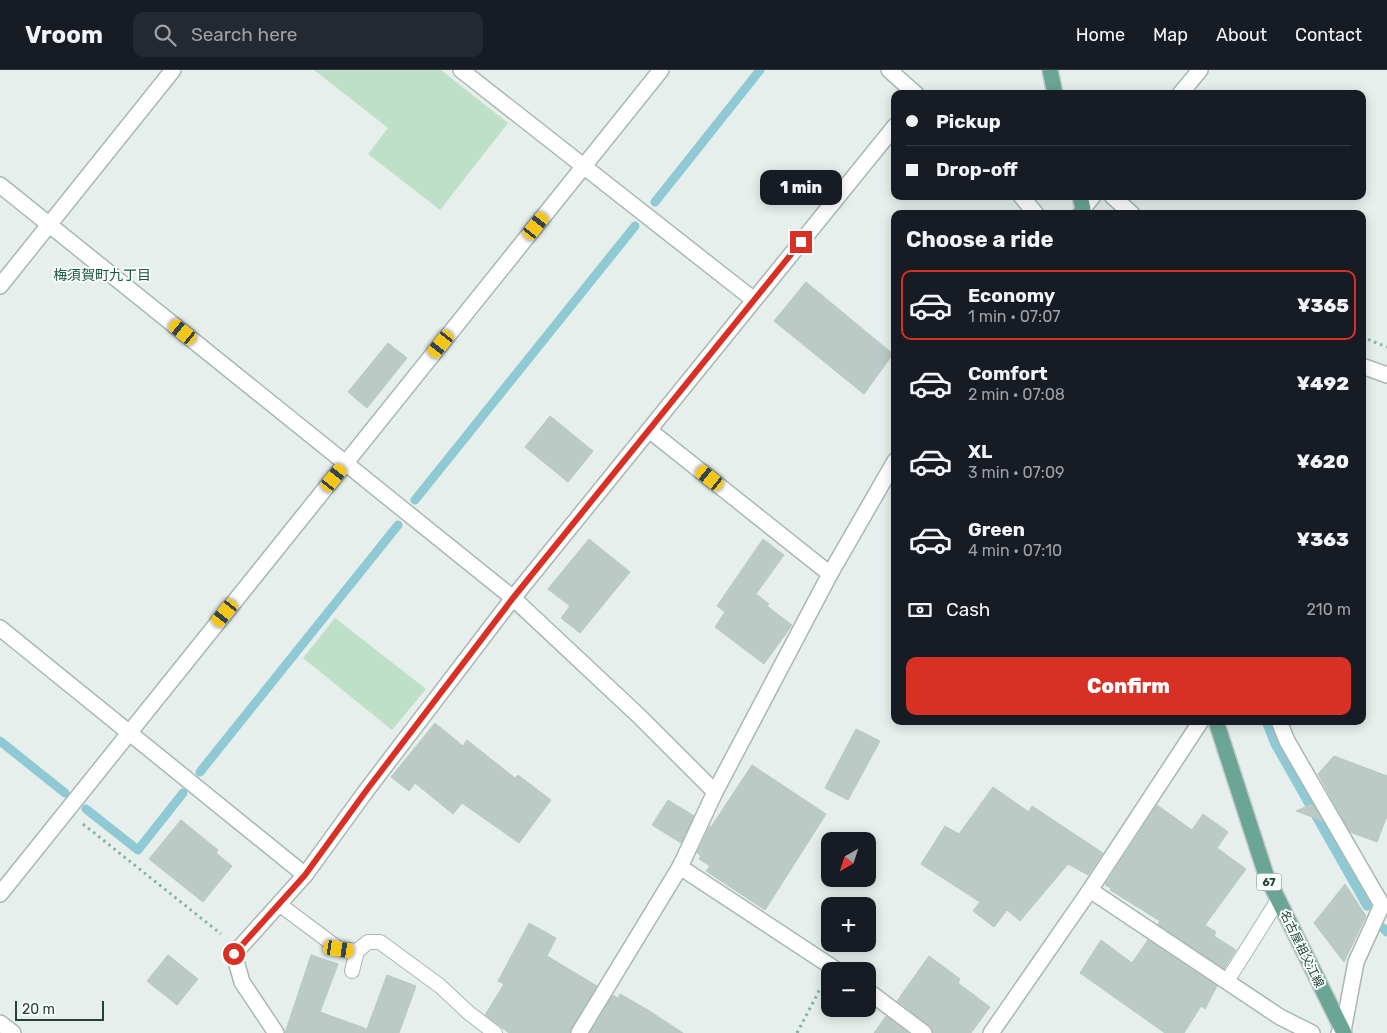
<!DOCTYPE html>
<html lang="en">
<head>
<meta charset="utf-8">
<style>
	:root { --surface:#171b24; --page:#242831; --text:#f1f3f6; --muted:#9ea1a6; --line:#363941; --accent:#d93025 }
	body { margin:0; font-family:Rubik,"Noto Sans JP",sans-serif; background:var(--page); color:var(--text); height:100vh; display:flex; flex-direction:column; font-size:19px; white-space:nowrap }
	* { box-sizing:border-box; margin:0 }
	p { font-size:16px; color:var(--muted) }
	.icon { flex:none; width:28px; height:28px; fill:none; stroke:currentColor; stroke-width:2; stroke-linecap:round; stroke-linejoin:round }
	.map { position:relative; flex:1; overflow:hidden }
	.details { position:absolute; left:891px; top:140px; width:475px; height:515px; display:flex; flex-direction:column; background:var(--surface); border-radius:10px; box-shadow:0 2px 12px #0003 }
	.details>* { flex:none }
	.hud { position:absolute; left:891px; top:20px; width:475px; height:110px; border-radius:10px; box-shadow:0 2px 12px #0003; display:grid; align-content:center; height:110px; padding:0 15px; background:var(--surface) }
	.needle { width:32px; rotate:219deg }
	.controls { position:absolute; left:821px; top:762px; display:grid; gap:10px }
	.controls a { display:grid; place-items:center; width:55px; height:55px; border-radius:10px; background:var(--surface); box-shadow:0 2px 12px #0003; font-size:25px }
	.scale { position:absolute; left:15px; bottom:12px; width:89px; box-sizing:border-box; padding-left:5px; border:2px solid #24423a; border-top:0; font-size:14px; line-height:18px; white-space:nowrap; color:#24423a; -webkit-text-stroke:4px #f7fbf9; paint-order:stroke }
	.end { position:absolute; width:22px; height:22px; margin:-11px; border:6px solid #d93025; background:#fff; box-shadow:0 0 0 2px #fff }
	.from { border-radius:50% }
	.bubble { position:absolute; height:35px; border-radius:10px; background:var(--surface); box-shadow:0 2px 12px #0003; font-size:16px; font-weight:800; line-height:35px; text-align:center }
	.car { position:absolute; width:15px; height:30px; margin:-15px -8px; border-radius:6px; box-shadow:0 0 4px 1px #0007; background:linear-gradient(#f5c518 24%,#345 0 40%,#f5c518 0 76%,#345 0 86%,#f5c518 0) }
	.hud b { display:flex; align-items:center; gap:18px; height:48px; font-size:19px }
	.hud b+b { border-top:1px solid var(--line) }
	.hud i { width:12px; height:12px; background:var(--text) }
	ul { padding:0; list-style:none }
	li { display:flex; align-items:center; gap:15px; height:70px; margin:0 10px 8px; padding:0 5px; border:2px solid transparent; border-radius:10px }
	li div { flex:1 }
	li b { display:block; font-size:19px }
	li em { font-style:normal; font-weight:800 }
	li.selected { border-color:var(--accent) }
	li>.icon { width:45px; height:45px; stroke-width:1.5 }
	h2 { padding:0 15px; font-size:22px; line-height:60px }
	.pay { display:flex; align-items:center; gap:12px; height:55px; padding:0 15px; font-size:19px }
	.pay p { margin-inline-start:auto }
	.button { display:flex; gap:10px; margin-top:auto; padding:10px 15px }
	.button a { flex:1; height:58px; border-radius:10px; background:var(--accent); color:#fff; font-size:20px; font-weight:800; line-height:58px; text-align:center }
	header { display:flex; align-items:center; gap:30px; box-sizing:border-box; height:70px; padding:0 25px; background:var(--surface); border-bottom:1px solid var(--line) }
	header strong { font-size:24px }
	nav { display:flex; gap:28px; margin-inline-start:auto; font-size:18px }
	.search { width:350px; height:45px; background:var(--page); display:flex; align-items:center; gap:12px; box-sizing:border-box; padding:0 18px; border-radius:10px; color:var(--muted); font-size:19px }
	.map>svg:first-child { display:block }
</style>
</head>
<body>
<header>
<strong>Vroom</strong>
<div class="search"><svg class="icon" aria-label="search" viewBox="0 0 24 24"><circle cx="10" cy="10" r="6"/><path d="M15 15l6 6"/></svg>Search here</div>
<nav><a>Home</a><a>Map</a><a>About</a><a>Contact</a></nav>
</header>
<div class="map">
<svg width="1387" height="963" viewBox="0 0 1387 963">
	<rect width="100%" height="100%" fill="#e6efeb"/>
	<g fill="#bfe0c8">
		<polygon points="314,0 441,0 508,53 440,140 368,84 388,58"/>
		<polygon points="335,548 426,619 392,660 303,588"/>
	</g>
	<g fill="none" stroke-linecap="round" stroke-linejoin="round">
		<g stroke="#8ec9d4" stroke-width="9">
			<polyline points="655,132 760,0"/>
			<polyline points="415,430 635,156"/>
			<polyline points="1266,651 1275,674 1367,836"/>
			<polyline points="0,671 65,723"/>
			<polyline points="200,702 398,455"/>
			<polyline points="86,739 138,780 183,723"/>
			<polyline points="1383,858 1387,862"/>
		</g>
	</g>
	<g fill="#bbcac4" stroke="#b8c9c2">
		<polygon points="806,212 893,284 864,324 774,251"/>
		<polygon points="388,273 407,288 367,338 348,322"/>
		<polygon points="550,346 593,381 568,412 525,377"/>
		<polygon points="589,469 630,502 580,563 561,548 570,536 548,519"/>
		<polygon points="763,469 784,485 756,524 769,534 767,536 792,555 764,594 715,557 725,542 717,536"/>
		<polygon points="435,653 463,676 467,670 515,708 518,705 551,730 519,773 462,733 453,744 415,713 409,721 391,707"/>
		<polygon points="856,659 880,671 848,730 825,718"/>
		<polygon points="1334,686 1387,706 1387,746 1377,772 1350,762 1318,704"/>
		<polygon points="752,695 826,744 765,840 706,801 710,796 699,789 701,786 697,783 710,756 711,757"/>
		<polygon points="993,717 1029,742 1032,736 1103,783 1088,805 1068,794 1020,851 1007,840 994,857 973,841 980,832 921,794 945,756 959,764"/>
		<polygon points="668,730 694,746 681,773 652,755"/>
		<polygon points="1312,734 1323,751 1296,741"/>
		<polygon points="1157,735 1192,760 1203,744 1228,762 1217,778 1246,799 1205,855 1216,862 1214,866 1236,880 1224,899 1158,854 1160,851 1110,820 1111,818 1105,815"/>
		<polygon points="181,750 218,780 216,783 232,796 203,832 149,789"/>
		<polygon points="1345,814 1366,846 1344,892 1314,853"/>
		<polygon points="529,853 556,868 547,886 597,916 570,963 509,963 485,945 504,914 498,911"/>
		<polygon points="1101,870 1132,893 1148,870 1217,916 1205,939 1201,936 1184,963 1165,963 1080,903"/>
		<polygon points="168,885 198,909 177,935 147,911"/>
		<polygon points="311,885 338,894 320,942 367,959 387,905 416,916 399,963 285,963"/>
		<polygon points="929,886 960,909 958,913 990,937 971,963 933,963 930,956 897,931"/>
		<polygon points="620,924 648,940 683,963 590,963 613,925 618,928"/>
		<polygon points="886,946 908,963 874,963"/>
	</g>
	<g fill="none" stroke-linecap="round" stroke-linejoin="round">
		<defs>
			<g id="lane">
				<polyline points="279,834 339,879 357,881"/>
				<polyline points="352,901 357,881 368,872 380,872 440,916 469,943 495,963"/>
				<polyline points="1227,911 1278,830"/>
			</g>
			<g id="street">
				<polyline points="461,0 754,230"/>
				<polyline points="0,115 513,528 639,646 715,722"/>
				<polyline points="1112,126 1132,144"/>
				<polyline points="0,216 173,0"/>
				<polyline points="1362,296 1387,305"/>
				<polyline points="649,360 830,504"/>
				<polyline points="0,558 305,805"/>
				<polyline points="1279,651 1287,671 1382,835 1356,892 1343,961 1339,963"/>
				<polyline points="680,797 838,901"/>
				<polyline points="1090,820 1280,947 1312,963"/>
				<polyline points="0,824 661,0"/>
				<polyline points="868,921 924,963"/>
				<polyline points="0,953 13,963"/>
				<polyline points="276,963 242,912 234,884 305,805 366,721 513,528 895,56"/>
				<polyline points="579,963 680,797 715,722 830,504 895,391"/>
				<polyline points="991,963 1090,820 1201,651"/>
			</g>
			<g id="secondary">
				<polyline points="889,0 916,24"/>
				<polyline points="1180,24 1200,0"/>
				<polyline points="1021,126 1036,144"/>
				<polyline points="1083,139 1093,126"/>
			</g>
			<g id="primary">
				<polyline points="1050,0 1055,24"/>
				<polyline points="1080,144 1083,139 1080,126"/>
				<polyline points="1216,651 1266,805 1344,963"/>
			</g>
		</defs>
		<use href="#lane" stroke="#a8b8b2" stroke-width="16"/>
		<use href="#street" stroke="#a8b8b2" stroke-width="18"/>
		<use href="#secondary" stroke="#a4bbb3" stroke-width="18"/>
		<use href="#primary" stroke="#c2cac8" stroke-width="18"/>
		<g stroke="#86b3a5" stroke-width="3" stroke-dasharray="2.5 4" stroke-linecap="butt">
			<polyline points="1362,267 1387,277"/>
			<polyline points="83,754 221,864"/>
			<polyline points="797,963 821,917"/>
		</g>
		<use href="#lane" stroke="#fff" stroke-width="14"/>
		<use href="#street" stroke="#fff" stroke-width="15"/>
		<use href="#secondary" stroke="#fff" stroke-width="15"/>
		<use href="#primary" stroke="#6aa596" stroke-width="15"/>
	</g>
	<g fill="none" stroke-linecap="round" stroke-linejoin="round">
		<polyline stroke="#d93025" stroke-width="6" points="234,884 305,805 366,721 513,528 801,172"/>
	</g>
	<g text-anchor="middle" stroke-width="4" stroke-linejoin="round" paint-order="stroke">
		<rect fill="#f7fbf9" stroke="#637a73" stroke-width="1" x="1256.5" y="803.5" width="25" height="17" rx="4"/>
		<g font-size="11" font-weight="bold" fill="#24423a">
			<text x="1269" y="816">67</text>
		</g>
		<g font-size="12" fill="#24423a" stroke="#f7fbf9">
			<text transform="translate(1302 879) rotate(64)" y="4">名古屋祖父江線</text>
		</g>
		<g font-size="14" fill="#1f5548" stroke="#f7fbf9">
			<text x="102" y="210">梅須賀町九丁目</text>
		</g>
	</g>
</svg>
<div class="controls">
<a><svg class="needle" viewBox="-14 -14 28 28"><path d="M0-13l5 13h-10z" fill="#e53935"/><path d="M0 13l5-13h-10z" fill="#9ea1a6"/></svg></a>
<a>+</a>
<a>−</a>
</div>
<div class="scale">20 m</div>
<i class="end from" style="left:234px;top:884px"></i>
<i class="end" style="left:801px;top:172px"></i>
<div class="bubble" style="left:760px;top:100px;width:82px">1 min</div>
<i class="car" style="left:536px;top:156px;rotate:39deg"></i>
<i class="car" style="left:183px;top:262px;rotate:309deg"></i>
<i class="car" style="left:441px;top:274px;rotate:219deg"></i>
<i class="car" style="left:334px;top:408px;rotate:39deg"></i>
<i class="car" style="left:710px;top:408px;rotate:309deg"></i>
<i class="car" style="left:225px;top:543px;rotate:219deg"></i>
<i class="car" style="left:339px;top:879px;rotate:99deg"></i>
<div class="hud">
<b><i class="from"></i>Pickup</b>
<b><i></i>Drop-off</b>
</div>
<section class="details">
<h2>Choose a ride</h2>
<ul>
<li class="selected"><svg class="icon" aria-label="car" viewBox="0 0 24 24"><path d="M5 17H2v-5l4-1 3-4h7l3 4 3 1v5h-3M9 17h6M6 11h13"/><circle cx="7" cy="17" r="2"/><circle cx="17" cy="17" r="2"/></svg><div><b>Economy</b><p>1 min · 07:07</p></div><em>¥365</em></li>
<li><svg class="icon" aria-label="car" viewBox="0 0 24 24"><path d="M5 17H2v-5l4-1 3-4h7l3 4 3 1v5h-3M9 17h6M6 11h13"/><circle cx="7" cy="17" r="2"/><circle cx="17" cy="17" r="2"/></svg><div><b>Comfort</b><p>2 min · 07:08</p></div><em>¥492</em></li>
<li><svg class="icon" aria-label="car" viewBox="0 0 24 24"><path d="M5 17H2v-5l4-1 3-4h7l3 4 3 1v5h-3M9 17h6M6 11h13"/><circle cx="7" cy="17" r="2"/><circle cx="17" cy="17" r="2"/></svg><div><b>XL</b><p>3 min · 07:09</p></div><em>¥620</em></li>
<li><svg class="icon" aria-label="car" viewBox="0 0 24 24"><path d="M5 17H2v-5l4-1 3-4h7l3 4 3 1v5h-3M9 17h6M6 11h13"/><circle cx="7" cy="17" r="2"/><circle cx="17" cy="17" r="2"/></svg><div><b>Green</b><p>4 min · 07:10</p></div><em>¥363</em></li>
</ul>
<div class="pay"><svg class="icon" aria-label="cash" viewBox="0 0 24 24"><path d="M3 7h18v10H3z"/><circle cx="12" cy="12" r="2"/></svg>Cash<p>210 m</p></div>
<div class="button"><a>Confirm</a></div>
</section>
</div>
</body>
</html>
